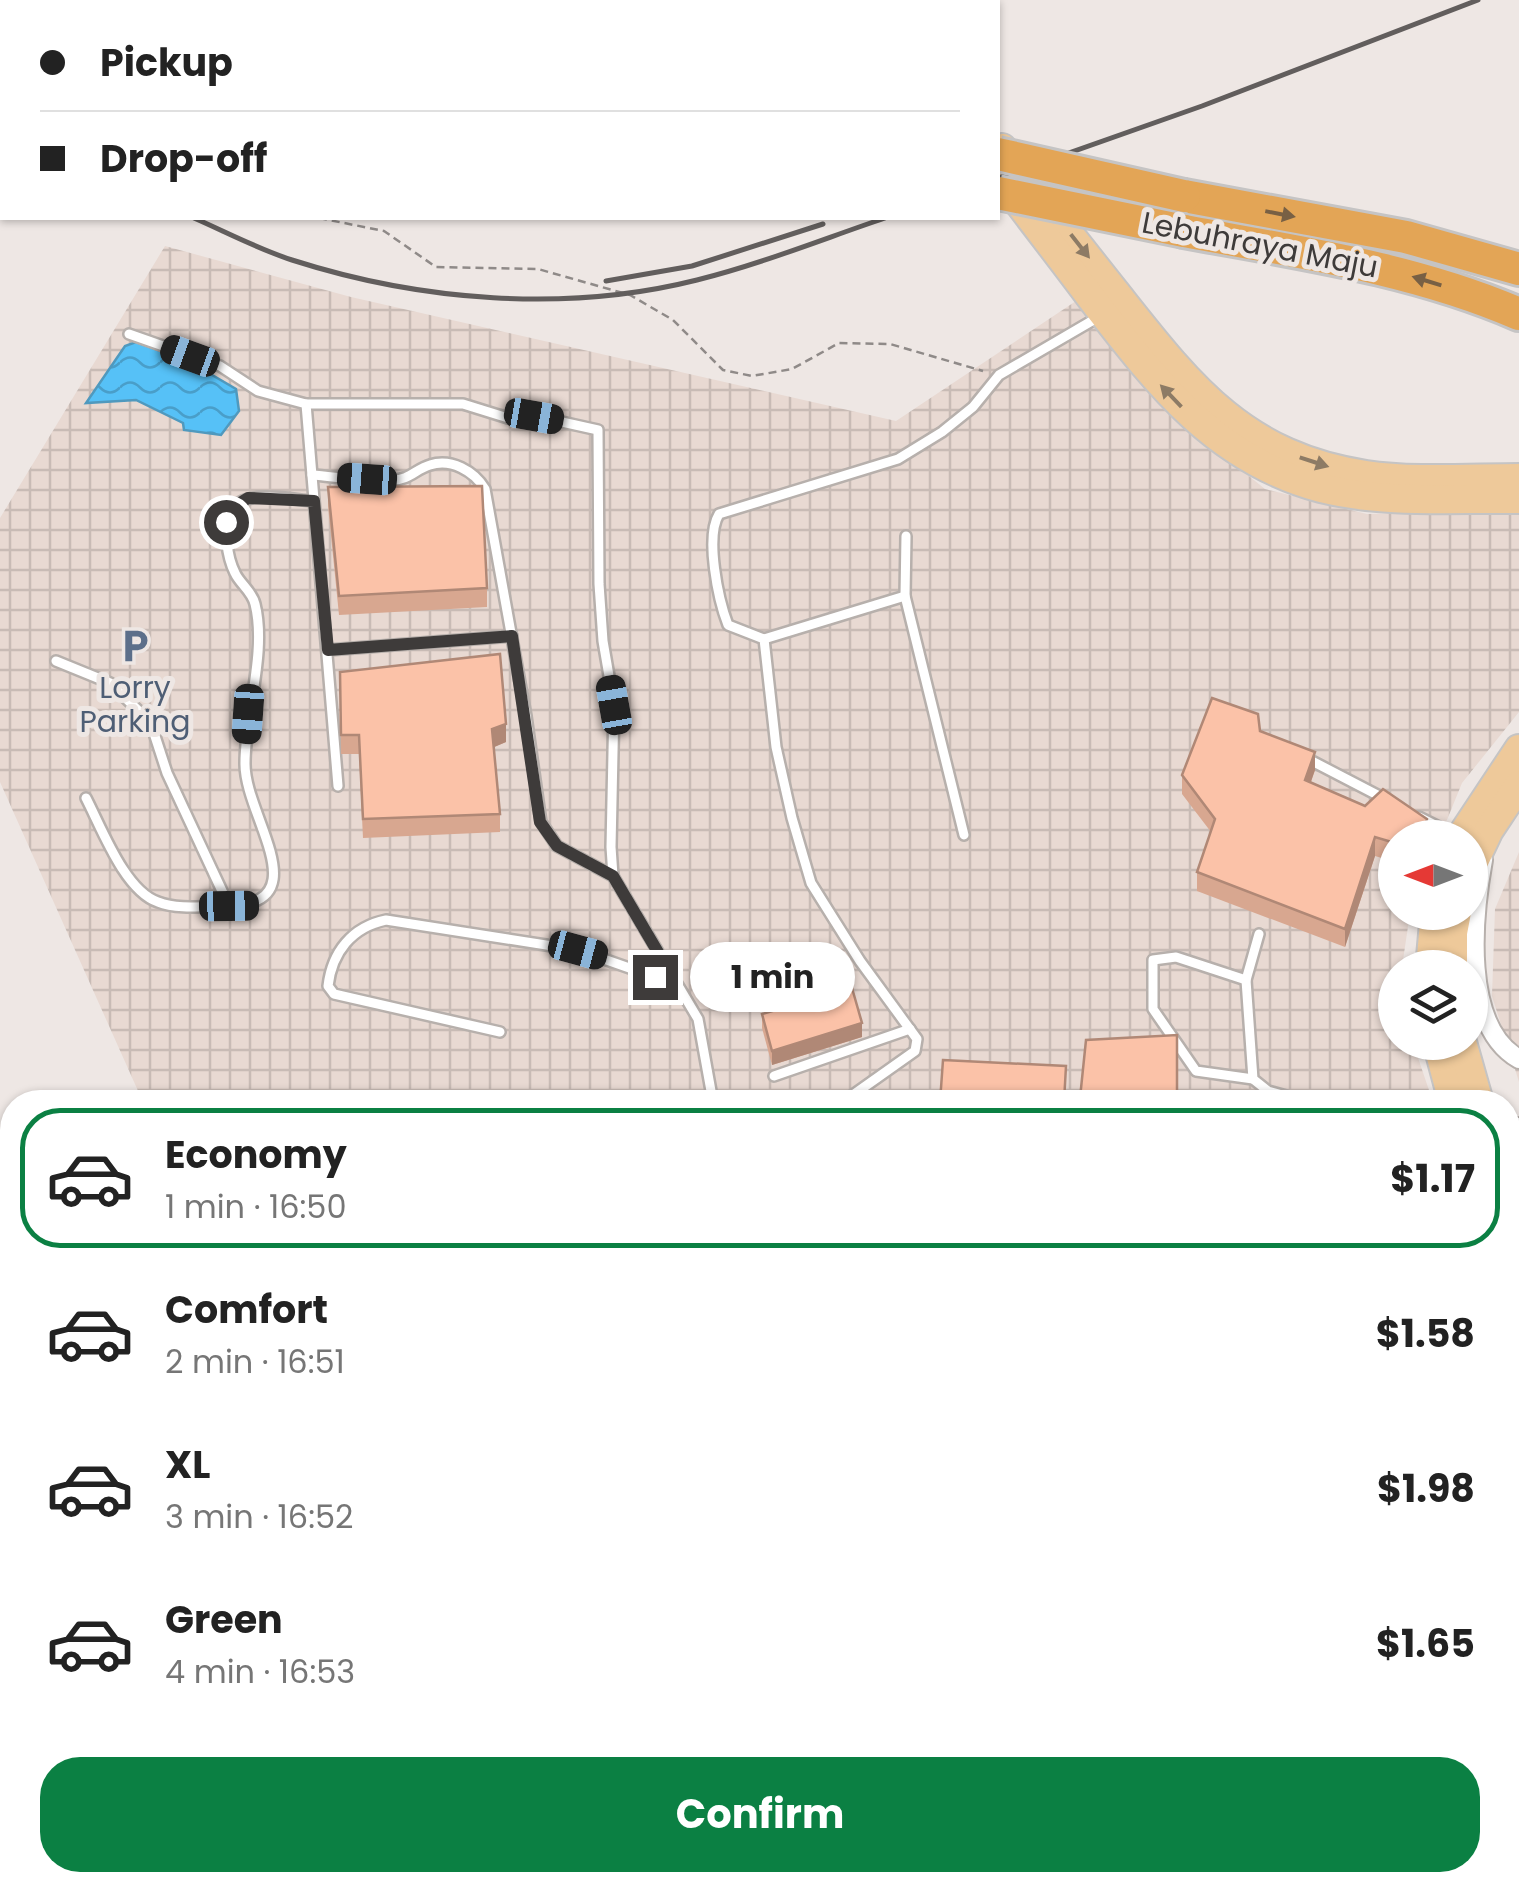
<!DOCTYPE html>
<html lang="en">
<head>
<meta charset="utf-8">
<style>
	:root { --surface:#fff; --page:#f6f6f6; --text:#222; --muted:#767676; --line:#e0e0e0; --accent:#0b8043 }
	body { margin:0; font-family:Poppins,sans-serif; background:var(--page); color:var(--text); height:100vh; display:flex; flex-direction:column; font-size:38px; white-space:nowrap }
	* { box-sizing:border-box; margin:0 }
	p { font-size:32px; color:var(--muted) }
	.icon { flex:none; width:55px; height:55px; fill:none; stroke:currentColor; stroke-width:2; stroke-linecap:round; stroke-linejoin:round }
	.map { position:relative; flex:1; overflow:hidden }
	.details { position:absolute; left:0px; top:1090px; width:1520px; height:802px; display:flex; flex-direction:column; background:var(--surface); border-radius:40px 40px 0 0; box-shadow:0 2px 8px #0004 }
	.details>* { flex:none }
	.banner { position:absolute; left:0px; top:0px; width:1000px; height:220px; box-shadow:0 2px 8px #0004; display:grid; align-content:center; height:220px; padding:0 40px; background:var(--surface) }
	.needle { width:65px; rotate:270deg }
	.fabs { position:absolute; left:1378px; top:820px; display:grid; gap:20px }
	.fabs a { display:grid; place-items:center; width:110px; height:110px; border-radius:50%; background:var(--surface); box-shadow:0 2px 8px #0004; font-size:50px }
	.end { position:absolute; width:45px; height:45px; margin:-22px; border:12px solid #3e3b3a; background:#fff; box-shadow:0 0 0 5px #fff }
	.from { border-radius:50% }
	.bubble { position:absolute; height:70px; border-radius:35px; background:var(--surface); box-shadow:0 2px 8px #0004; font-size:32px; font-weight:700; line-height:70px; text-align:center }
	.car { position:absolute; width:30px; height:60px; margin:-30px -15px; border-radius:12px; box-shadow:0 0 8px 2px #0007; background:linear-gradient(#222 24%,#8ab4d8 0 40%,#222 0 76%,#8ab4d8 0 86%,#222 0) }
	.banner b { display:flex; align-items:center; gap:35px; height:95px; font-size:38px }
	.banner b+b { border-top:2px solid var(--line) }
	.banner i { width:25px; height:25px; background:var(--text) }
	ul { padding:18px 0 0; list-style:none }
	li { display:flex; align-items:center; gap:30px; height:140px; margin:0 20px 15px; padding:0 20px; border:5px solid transparent; border-radius:40px }
	li div { flex:1 }
	li b { display:block; font-size:38px }
	li em { font-style:normal; font-weight:700 }
	li.selected { border-color:var(--accent) }
	li>.icon { width:90px; height:90px; stroke-width:1.5 }
	.action { display:flex; gap:20px; margin-top:auto; padding:20px 40px }
	.action a { flex:1; height:115px; border-radius:40px; background:var(--accent); color:#fff; font-size:40px; font-weight:700; line-height:115px; text-align:center }
	.map>svg:first-child { display:block }
</style>
</head>
<body>
<div class="map">
<svg width="1519" height="1892" viewBox="0 0 1519 1892">
	<defs>
		<pattern id="industrial-grid" width="8" height="8" patternUnits="userSpaceOnUse" patternTransform="scale(2.5)"><rect width="8" height="8" fill="#e8d9d2"/><path d="M0 4h8M4 0v8" fill="none" stroke="#c8bbb5"/></pattern>
		<pattern id="water-waves" width="16" height="10" patternUnits="userSpaceOnUse" patternTransform="scale(2.5)"><rect width="16" height="10" fill="#56c1f7"/><path d="M0 5q4-4 8 0t8 0" fill="none" stroke="#499ec9"/></pattern>
	</defs>
	<rect width="100%" height="100%" fill="#eee7e4"/>
	<g fill="url(#industrial-grid)">
		<polygon points="165,246 351,297 896,421 1079,299 1177,418 1265,489 1367,514 1519,510 1519,712 1462,783 1440,837 1395,838 1395,912 1410,913 1402,967 1395,968 1395,1042 1413,1043 1433,1102 143,1102 0,782 0,518"/>
		<polygon points="1519,852 1519,1082 1492,996 1495,909"/>
		<polygon points="12,1412 12,1880 1508,1880 1508,1710 1519,1727 1519,1892 0,1892 0,1419"/>
	</g>
	<polygon fill="url(#water-waves)" stroke="#4f99be" stroke-width="2.5" points="136,342 188,361 236,389 239,411 221,435 184,430 183,423 136,400 86,403 125,346"/>
	<g fill="none" stroke-linecap="round" stroke-linejoin="round">
		<defs>
			<g id="lane">
				<polyline points="129,334 220,366 258,391 306,404 338,786"/>
				<polyline points="306,404 463,404 508,418 535,416 598,430 599,584 603,641 614,705 611,847 613,876 698,1019 713,1102"/>
				<path d="M312,475C338,477 366,482 393,480C409,480 416,469 430,465C451,458 474,471 485,489L526,716L541,822L557,846L613,876"/>
				<polyline points="906,536 905,596 964,835"/>
				<polyline points="764,639 905,596"/>
				<polyline points="328,650 512,636"/>
				<polyline points="56,661 110,683 144,716 153,730 167,773 229,906"/>
				<polyline points="1308,759 1387,800"/>
				<path d="M86,798C102,829 125,891 158,902C178,910 205,906 226,906C321,905 244,816 245,763C245,714 267,652 255,604C252,591 240,584 235,573C227,557 223,529 230,513C241,487 291,500 314,501"/>
				<polyline points="1419,817 1447,831 1460,832"/>
				<polyline points="1259,934 1246,980 1253,1079 1268,1091 1308,1102"/>
				<polyline points="1246,980 1176,957 1153,960 1153,1009 1196,1071 1253,1079"/>
				<path d="M500,1032L334,994L328,986C332,952 352,927 386,920L578,950L655,977L672,975"/>
				<polyline points="774,1076 910,1029"/>
				<path d="M843,1102L915,1051L917,1039L860,961L811,883L792,818L776,747L764,639L728,625C718,599 705,537 719,514L898,459L942,432L973,407L999,375L1102,315"/>
				<polyline points="0,1793 12,1814"/>
				<polyline points="1513,1837 1519,1848"/>
				<polyline points="4,1857 12,1892"/>
				<polyline points="245,1880 250,1892"/>
				<polyline points="362,1880 369,1892"/>
				<polyline points="1434,1880 1434,1892"/>
				<polyline points="98,1892 112,1890 126,1880"/>
			</g>
			<g id="street">
				<path d="M1483,860C1473,915 1461,1026 1519,1059"/>
				<path d="M1519,1127C1513,1148 1514,1170 1519,1191"/>
				<polyline points="0,1858 12,1854"/>
			</g>
			<g id="primary">
				<polyline points="858,0 861,2"/>
				<polyline points="882,0 884,2"/>
				<path d="M1002,148C1039,196 1077,244 1115,292C1188,384 1241,456 1366,475C1412,482 1472,478 1519,478"/>
				<path d="M998,175C1030,218 1063,260 1095,303C1158,384 1216,460 1321,488C1384,504 1454,498 1519,499"/>
				<polyline points="1460,838 1519,749"/>
				<polyline points="1470,870 1489,830 1519,785"/>
				<polyline points="1430,968 1435,912"/>
				<polyline points="1453,968 1453,933 1457,912"/>
				<polyline points="1437,1042 1453,1102"/>
				<polyline points="1462,1042 1479,1102"/>
				<polyline points="1508,1188 1519,1222"/>
				<polyline points="1508,1249 1519,1281"/>
				<polyline points="1508,1446 1519,1423"/>
				<polyline points="1508,1493 1519,1469"/>
				<polyline points="1508,1603 1519,1632"/>
				<polyline points="1508,1655 1519,1673"/>
			</g>
			<g id="highway">
				<polyline points="405,0 410,2"/>
				<polyline points="499,0 505,2"/>
				<polyline points="1184,196 1406,237 1519,269"/>
				<path d="M1184,231C1297,252 1413,268 1519,314"/>
			</g>
		</defs>
		<use href="#lane" stroke="#b7b0ac" stroke-width="14"/>
		<use href="#street" stroke="#b7b0ac" stroke-width="22"/>
		<use href="#primary" stroke="#c5c4c4" stroke-width="32"/>
		<use href="#highway" stroke="#c5c4c4" stroke-width="38"/>
		<g stroke="#8f8a88" stroke-width="2.5" stroke-dasharray="8 5" stroke-linecap="butt">
			<polyline points="0,140 2,141"/>
			<polyline points="319,218 384,231 436,267 538,269 630,295 673,320 723,370 752,376 792,369 839,343 890,344 983,371"/>
		</g>
		<use href="#lane" stroke="#fff" stroke-width="9"/>
		<use href="#street" stroke="#fff" stroke-width="18"/>
		<use href="#primary" stroke="#eec99a" stroke-width="28"/>
		<use href="#highway" stroke="#e3a556" stroke-width="32"/>
		<g stroke="#625e5d" stroke-width="5">
			<polyline points="0,113 2,115"/>
			<polyline points="998,178 1202,106 1478,0"/>
			<path d="M194,218C226,232 258,249 292,260C420,301 566,313 697,280C761,264 823,239 885,218"/>
			<polyline points="606,281 692,266 823,224"/>
		</g>
		<defs>
			<g id="highway-bridge">
				<polyline points="998,154 1184,196"/>
				<polyline points="998,193 1184,231"/>
			</g>
		</defs>
		<use href="#highway-bridge" stroke="#c5c4c4" stroke-width="38" stroke-linecap="butt"/>
		<use href="#highway-bridge" stroke="#e3a556" stroke-width="32"/>
	</g>
	<g fill="#d8a790">
		<polygon points="328,487 487,588 487,607 339,615 328,506"/>
		<polygon points="340,672 506,742 494,747 500,814 500,832 363,838 359,754 341,754"/>
		<polygon points="1260,731 1315,770 1311,782 1427,838 1395,838 1395,862 1375,856 1345,947 1197,891 1197,872 1211,832 1182,794 1182,775"/>
		<polygon points="762,1014 862,1037 772,1065 762,1028"/>
		<polygon points="1086,1040 1177,1102 1080,1102"/>
		<polygon points="1013,1880 1116,1880 1112,1892 1029,1892 1013,1886"/>
		<polygon points="1159,1880 1408,1880 1194,1892 1159,1892"/>
	</g>
	<g fill="#b08876">
		<polygon points="506,724 506,742 492,748 492,729"/>
		<polygon points="1315,752 1315,770 1305,798 1305,780"/>
		<polygon points="1375,837 1375,856 1345,947 1345,929"/>
		<polygon points="862,1023 862,1037 772,1065 772,1051"/>
		<polygon points="1110,1880 1116,1880 1112,1892 1106,1892"/>
	</g>
	<g fill="#fbc2a8" stroke="#b08876" stroke-width="2.5">
		<polygon points="482,486 487,588 339,596 328,487"/>
		<polygon points="500,654 506,724 492,729 500,814 363,819 359,735 341,735 340,672"/>
		<polygon points="1212,698 1258,714 1260,731 1315,752 1305,780 1365,806 1383,789 1427,819 1423,838 1395,838 1395,843 1375,837 1345,929 1197,872 1215,819 1182,775"/>
		<polygon points="852,988 862,1023 772,1051 762,1014"/>
		<polygon points="1177,1035 1177,1102 1134,1102 1080,1098 1086,1040"/>
		<polygon points="943,1060 1066,1066 1064,1102 940,1102"/>
		<polygon points="171,1880 172,1892 123,1892 123,1887"/>
		<polygon points="790,1880 999,1880 1000,1892 790,1892"/>
		<polygon points="1048,1880 1110,1880 1106,1892 1083,1892"/>
		<polygon points="1159,1880 1324,1880 1159,1889"/>
	</g>
	<defs><path id="oneway-solid" d="M-6-.8H1V-3.2L6.5 0L1 3.2V.8H-6Z" transform="scale(2.5)"/></defs>
	<g fill="#786044">
		<use href="#oneway-solid" transform="translate(1280 214) rotate(11)"/>
		<use href="#oneway-solid" transform="translate(1427 281) rotate(-163)"/>
	</g>
	<g fill="#8d7b65">
		<use href="#oneway-solid" transform="translate(1080 246) rotate(52)"/>
		<use href="#oneway-solid" transform="translate(1171 396) rotate(-134)"/>
		<use href="#oneway-solid" transform="translate(1314 462) rotate(18)"/>
	</g>
	<g fill="none" stroke-linecap="round" stroke-linejoin="round">
		<polyline stroke="#3e3b3a" stroke-width="12" points="226,522 232,508 248,498 314,501 328,650 512,636 540,822 557,846 613,876 672,976 655,977"/>
	</g>
	<defs>
		<symbol id="parking-bare" viewBox="-9 -9 18 18"><path d="M-3.5-5.5H1a3.5 3.5 0 0 1 0 7H-1V5.5H-3.5ZM-1-3.4V-.6H.8a1.4 1.4 0 0 0 0-2.8Z" fill="#5c6f8a" stroke="#eee7e4" stroke-width="2.5" paint-order="stroke"/></symbol>
	</defs>
	<g fill-rule="evenodd">
		<use href="#parking-bare" x="110" y="621" width="50" height="50"/>
	</g>
	<g text-anchor="middle" stroke-width="10" stroke-linejoin="round" paint-order="stroke">
		<g font-size="30" fill="#3e3b3a" stroke="#eee7e4">
			<text transform="translate(1260 245) rotate(11)" y="10">Lebuhraya Maju</text>
		</g>
		<g font-size="30" fill="#4e5e75" stroke="#eee7e4">
			<text x="135" y="698">Lorry<tspan x="135" dy="34">Parking</tspan></text>
		</g>
	</g>
</svg>
<div class="fabs">
<a><svg class="needle" viewBox="-14 -14 28 28"><path d="M0-13l5 13h-10z" fill="#e53935"/><path d="M0 13l5-13h-10z" fill="#767676"/></svg></a>
<a><svg class="icon" aria-label="layers" viewBox="0 0 24 24"><path d="M12 4l9 5-9 5-9-5zM3 14l9 5 9-5"/></svg></a>
</div>
<i class="end from" style="left:226px;top:522px"></i>
<i class="end" style="left:655px;top:977px"></i>
<div class="bubble" style="left:690px;top:942px;width:165px">1 min</div>
<i class="car" style="left:190px;top:356px;rotate:290deg"></i>
<i class="car" style="left:534px;top:416px;rotate:100deg"></i>
<i class="car" style="left:367px;top:479px;rotate:274deg"></i>
<i class="car" style="left:614px;top:705px;rotate:350deg"></i>
<i class="car" style="left:248px;top:714px;rotate:184deg"></i>
<i class="car" style="left:229px;top:906px;rotate:89deg"></i>
<i class="car" style="left:578px;top:950px;rotate:105deg"></i>
<div class="banner">
<b><i class="from"></i>Pickup</b>
<b><i></i>Drop-off</b>
</div>
<section class="details">
<ul>
<li class="selected"><svg class="icon" aria-label="car" viewBox="0 0 24 24"><path d="M5 17H2v-5l4-1 3-4h7l3 4 3 1v5h-3M9 17h6M6 11h13"/><circle cx="7" cy="17" r="2"/><circle cx="17" cy="17" r="2"/></svg><div><b>Economy</b><p>1 min · 16:50</p></div><em>$1.17</em></li>
<li><svg class="icon" aria-label="car" viewBox="0 0 24 24"><path d="M5 17H2v-5l4-1 3-4h7l3 4 3 1v5h-3M9 17h6M6 11h13"/><circle cx="7" cy="17" r="2"/><circle cx="17" cy="17" r="2"/></svg><div><b>Comfort</b><p>2 min · 16:51</p></div><em>$1.58</em></li>
<li><svg class="icon" aria-label="car" viewBox="0 0 24 24"><path d="M5 17H2v-5l4-1 3-4h7l3 4 3 1v5h-3M9 17h6M6 11h13"/><circle cx="7" cy="17" r="2"/><circle cx="17" cy="17" r="2"/></svg><div><b>XL</b><p>3 min · 16:52</p></div><em>$1.98</em></li>
<li><svg class="icon" aria-label="car" viewBox="0 0 24 24"><path d="M5 17H2v-5l4-1 3-4h7l3 4 3 1v5h-3M9 17h6M6 11h13"/><circle cx="7" cy="17" r="2"/><circle cx="17" cy="17" r="2"/></svg><div><b>Green</b><p>4 min · 16:53</p></div><em>$1.65</em></li>
</ul>
<div class="action"><a>Confirm</a></div>
</section>
</div>
</body>
</html>
